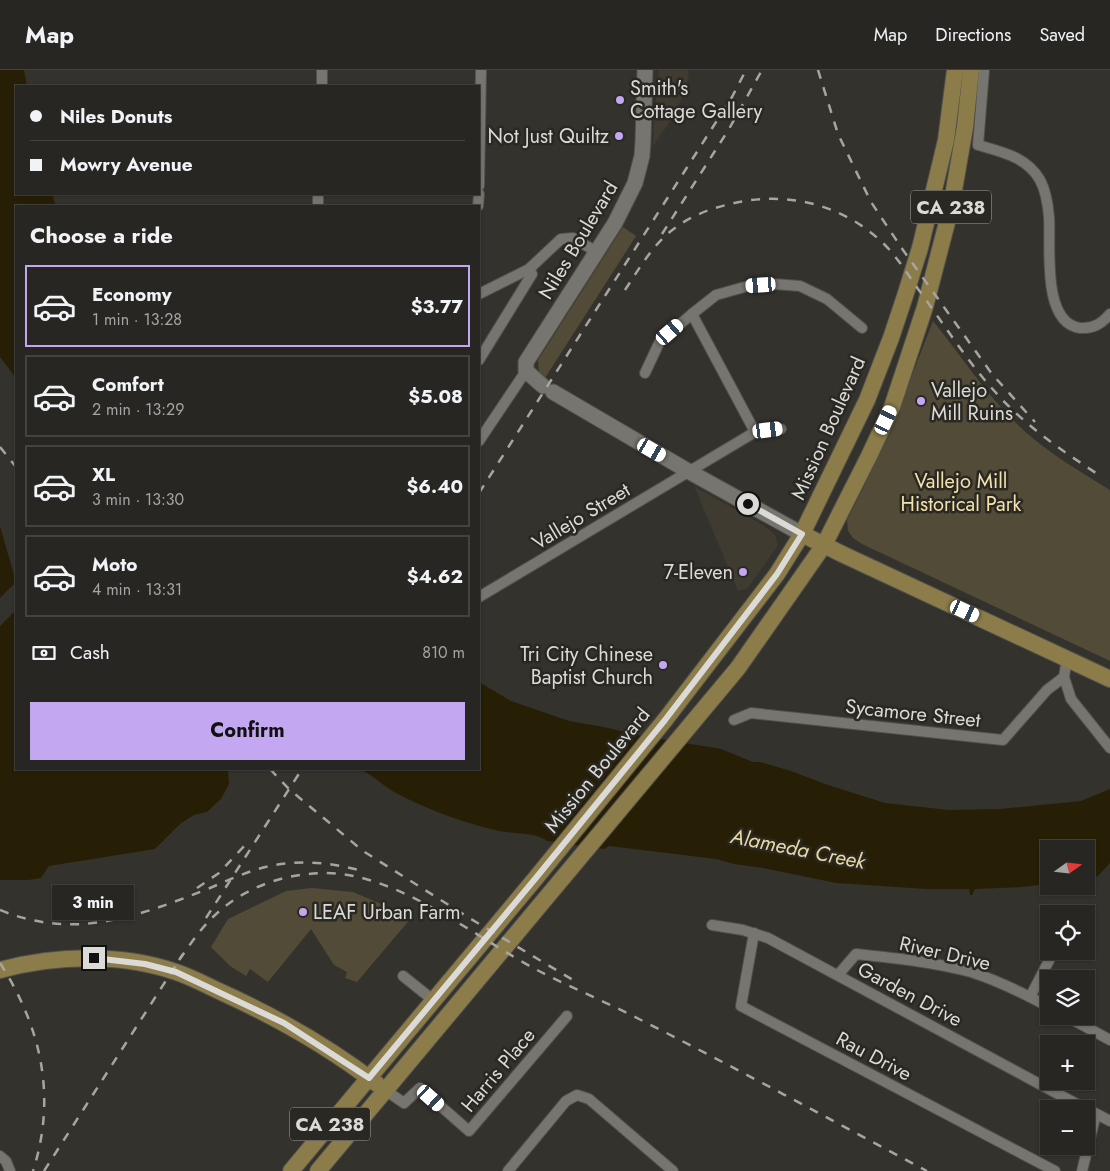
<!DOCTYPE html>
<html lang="en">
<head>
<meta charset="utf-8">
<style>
	:root { --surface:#272622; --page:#2f2e2a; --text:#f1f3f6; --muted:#a4a5a5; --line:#434340; --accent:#c4a7f1 }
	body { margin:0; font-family:Jost,sans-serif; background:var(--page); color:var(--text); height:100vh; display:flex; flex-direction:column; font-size:19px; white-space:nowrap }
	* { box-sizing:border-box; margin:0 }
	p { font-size:16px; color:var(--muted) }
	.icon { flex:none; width:28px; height:28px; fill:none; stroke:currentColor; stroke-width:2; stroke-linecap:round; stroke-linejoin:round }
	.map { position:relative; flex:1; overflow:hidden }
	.details { position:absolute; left:15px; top:135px; width:465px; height:565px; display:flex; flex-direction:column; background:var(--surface); border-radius:0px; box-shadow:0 1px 4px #0004,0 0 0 1px var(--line) }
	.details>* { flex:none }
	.top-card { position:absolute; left:15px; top:15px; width:465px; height:110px; border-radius:0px; box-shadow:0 1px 4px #0004,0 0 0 1px var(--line); display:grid; align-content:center; height:110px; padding:0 15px; background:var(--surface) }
	.needle { width:32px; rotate:75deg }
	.buttons { position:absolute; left:1040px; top:770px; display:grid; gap:10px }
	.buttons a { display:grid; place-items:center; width:55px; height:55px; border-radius:0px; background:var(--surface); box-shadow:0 1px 4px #0004,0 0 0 1px var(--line); font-size:25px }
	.end { position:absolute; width:22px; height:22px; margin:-11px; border:6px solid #dbdad6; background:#111; box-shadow:0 0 0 2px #111 }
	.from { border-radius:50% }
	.bubble { position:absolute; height:35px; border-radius:0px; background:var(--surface); box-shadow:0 1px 4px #0004,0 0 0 1px var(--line); font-size:16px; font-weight:700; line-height:35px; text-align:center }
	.car { position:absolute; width:15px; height:30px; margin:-15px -8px; border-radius:6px; box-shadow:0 0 4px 1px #0007; background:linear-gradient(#fff 24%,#345 0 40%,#fff 0 76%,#345 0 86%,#fff 0) }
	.top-card b { display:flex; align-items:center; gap:18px; height:48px; font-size:19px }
	.top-card b+b { border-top:1px solid var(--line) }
	.top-card i { width:12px; height:12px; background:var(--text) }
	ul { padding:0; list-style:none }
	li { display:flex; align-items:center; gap:15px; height:82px; margin:0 10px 8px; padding:0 5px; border:2px solid var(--line); border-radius:0px }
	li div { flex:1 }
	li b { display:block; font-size:19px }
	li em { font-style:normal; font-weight:700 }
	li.current { border-color:var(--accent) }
	li>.icon { width:45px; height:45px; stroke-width:1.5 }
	h2 { padding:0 15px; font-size:22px; line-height:60px }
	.pay { display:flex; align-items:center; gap:12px; height:55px; padding:0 15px; font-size:19px }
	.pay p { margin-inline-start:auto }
	.cta { display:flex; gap:10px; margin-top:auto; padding:10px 15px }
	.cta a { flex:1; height:58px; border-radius:0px; background:var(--accent); color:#111; font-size:20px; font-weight:700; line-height:58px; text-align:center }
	header { display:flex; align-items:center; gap:30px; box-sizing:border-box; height:70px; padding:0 25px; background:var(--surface); border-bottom:1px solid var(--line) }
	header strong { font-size:24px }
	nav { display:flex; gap:28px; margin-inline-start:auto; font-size:18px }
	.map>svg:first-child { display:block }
</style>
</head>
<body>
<header>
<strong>Map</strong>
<nav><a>Map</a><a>Directions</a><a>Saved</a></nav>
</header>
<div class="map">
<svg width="1110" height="1101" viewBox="0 0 1110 1101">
	<rect width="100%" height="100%" fill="#34322d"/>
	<g fill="#3f3b30">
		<polygon points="659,0 689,0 687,17 673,47 653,76 654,37 657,27"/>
		<polygon points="694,416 766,457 775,465 778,475 774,481 748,518 738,521"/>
	</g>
	<g fill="#524b38">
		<polygon points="623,157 636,166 545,308 539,302 538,290"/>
		<path d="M933,251C960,284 983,320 1013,350C1041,379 1076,399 1110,420V591L862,474L853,468L848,461L847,450L864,416L900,336Z"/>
		<polygon points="312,818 353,822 412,847 357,912 345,908 347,902 334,895 311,859 268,912 250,899 246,906 230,896 211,877 228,849 286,821"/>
	</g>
	<g fill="#271f05">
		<polygon points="0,0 24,0 27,16 16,16 16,124 52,124 56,136 16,136 16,308 0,287"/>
		<polygon points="0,456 16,512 0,528"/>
		<polygon points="16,540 16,699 228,699 229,714 221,729 207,742 194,745 180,754 155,779 49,796 41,808 28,810 0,810 0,556"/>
		<path d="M479,612L511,631L569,651L604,657L637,665L721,679L753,692H760L791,701L825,714L885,733L949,740L1000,739L1081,731L1110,719V793L1098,806L1086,808V779H1049V814L1021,817L975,819L972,825H970L969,819H926L836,813L763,798L734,794L716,789L609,776L604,779L547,771C535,762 515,764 499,761C464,753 426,739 394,722C382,715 372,704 359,699H479Z"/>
	</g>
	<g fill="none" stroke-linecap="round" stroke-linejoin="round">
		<defs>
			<g id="minor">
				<path d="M984,0L978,75C1002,82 1027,87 1040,110C1046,121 1048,135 1049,147C1051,174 1041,253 1080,258C1094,259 1102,253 1110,244"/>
				<polyline points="322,16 322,0"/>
				<polyline points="479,116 481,0"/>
				<polyline points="318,136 318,124"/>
				<polyline points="478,136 479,124"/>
				<polyline points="479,224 529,199 561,169 573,168 597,182"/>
				<polyline points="692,244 755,362"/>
				<polyline points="479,290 532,204 529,199"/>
				<polyline points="645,303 660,271 692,244 716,225 748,216 774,214 800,216 827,229 862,258"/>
				<polyline points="479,371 526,301"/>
				<polyline points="479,527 755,362 781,359"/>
				<polyline points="1067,588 1064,607 1071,629 1110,678"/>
				<polyline points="734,650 751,643 1003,670 1047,620 1064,607"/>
				<polyline points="712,855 743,860 768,868 1086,1039"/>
				<polyline points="754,863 741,936 1055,1101"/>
				<path d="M838,905L856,884C895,888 933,892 971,902C996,910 1025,924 1049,937"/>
				<polyline points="403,906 433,930"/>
				<polyline points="1030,927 1054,881"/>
				<polyline points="1066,946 1110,970"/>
				<polyline points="385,1020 404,1033 420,1018 469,1061 567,946"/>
				<polyline points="1091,1041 1110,1051"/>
				<polyline points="0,1086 6,1091 10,1101"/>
				<polyline points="508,1101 566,1031 577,1025 589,1029 673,1101"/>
				<polyline points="1082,1101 1096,1044"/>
			</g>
			<g id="secondary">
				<polyline points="543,316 526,301 526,292 615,153 635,113 642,86 643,71 645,0"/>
				<polyline points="553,322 688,401 802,464"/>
			</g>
			<g id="primary">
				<polyline points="802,464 842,484 1110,609"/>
				<path d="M0,900C55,885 121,883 176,902C191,907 206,915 221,922C276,947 329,977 377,1014"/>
				<polyline points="291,1101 535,809 665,650 777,504 802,464 867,330 891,268 905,226 920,178 946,70 955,0"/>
				<polyline points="318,1101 738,598 824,475 869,386 892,337 925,237 951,137 965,57 971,0"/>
			</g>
		</defs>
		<use href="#minor" stroke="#51504c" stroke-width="12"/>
		<use href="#secondary" stroke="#51504c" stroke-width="17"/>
		<use href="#primary" stroke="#51504c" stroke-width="18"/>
		<use href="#minor" stroke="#77756f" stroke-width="10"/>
		<use href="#secondary" stroke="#77756f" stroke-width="15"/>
		<use href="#primary" stroke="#8b7c4a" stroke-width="16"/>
		<g stroke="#a7a5a1" stroke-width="2.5" stroke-dasharray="9 9" stroke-linecap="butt">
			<polyline points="818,0 838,64 871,132 903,180 992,304 1035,352"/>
			<polyline points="662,164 729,59 762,0"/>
			<path d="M625,220C639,199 652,176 671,161C687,148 706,140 726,135C782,120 841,132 884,174C897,187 907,203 918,219C944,254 968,293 998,325C1028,358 1064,382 1102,407"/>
			<polyline points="0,377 16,397"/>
			<polyline points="479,423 732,27 746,0"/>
			<polyline points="270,699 289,719 363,781 471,849 573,910"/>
			<polyline points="197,818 219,803 247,773"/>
			<path d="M0,840C76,871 139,846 210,818C231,809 252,799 275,795C303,790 334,793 362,801"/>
			<polyline points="206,848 302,699"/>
			<path d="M179,890C190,875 200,859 214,846C244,817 285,803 327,803C399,804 476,868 539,901C572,918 606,932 639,949C736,998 831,1050 927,1101"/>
			<path d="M0,893C41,957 57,1026 33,1101"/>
			<polyline points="44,1101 183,884"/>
		</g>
	</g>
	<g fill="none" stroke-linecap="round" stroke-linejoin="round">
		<polyline stroke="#dbdad6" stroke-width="6" points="94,888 145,894 176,902 284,953 369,1008 535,809 665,650 777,504 802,464 748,434"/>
	</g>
	<g fill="#c4a7f1" stroke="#2a2823" stroke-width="2">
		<circle cx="620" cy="30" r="5"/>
		<circle cx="619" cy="66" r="5"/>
		<circle cx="921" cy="331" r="5"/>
		<circle cx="743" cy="502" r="5"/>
		<circle cx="663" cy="595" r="5"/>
		<circle cx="303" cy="842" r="5"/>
	</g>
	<g text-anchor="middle" stroke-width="5" stroke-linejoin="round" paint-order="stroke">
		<g fill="#2a2823" stroke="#a6a5a0" stroke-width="1">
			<rect x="911" y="120.5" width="80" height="33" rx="4"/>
			<rect x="290" y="1037.5" width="80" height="33" rx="4"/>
		</g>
		<g font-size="19" font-weight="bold" fill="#dbdad6">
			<text x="951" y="144">CA 238</text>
			<text x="330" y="1061">CA 238</text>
		</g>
		<g font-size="20" fill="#dbdad6" stroke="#2a2823" text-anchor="start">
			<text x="630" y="25">Smith's<tspan x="630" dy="23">Cottage Gallery</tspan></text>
			<text x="609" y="73" text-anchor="end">Not Just Quiltz</text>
			<text x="931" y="327">Vallejo<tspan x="931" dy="23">Mill Ruins</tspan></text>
			<text x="733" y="509" text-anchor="end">7-Eleven</text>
			<text x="653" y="591" text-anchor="end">Tri City Chinese<tspan x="653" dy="23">Baptist Church</tspan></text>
			<text x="313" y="849">LEAF Urban Farm</text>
		</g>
		<g font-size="20" fill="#dbdad6" stroke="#2a2823">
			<text transform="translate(578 170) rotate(-59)" y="7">Niles Boulevard</text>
			<text transform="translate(828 358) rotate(-66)" y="7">Mission Boulevard</text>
			<text transform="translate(581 446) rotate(-31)" y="7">Vallejo Street</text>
			<text transform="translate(913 643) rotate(6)" y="7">Sycamore Street</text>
			<text transform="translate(597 700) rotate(-51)" y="7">Mission Boulevard</text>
			<text transform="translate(945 883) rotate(13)" y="7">River Drive</text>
			<text transform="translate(910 924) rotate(28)" y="7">Garden Drive</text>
			<text transform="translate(874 986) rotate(28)" y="7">Rau Drive</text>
			<text transform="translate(498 1000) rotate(-50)" y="7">Harris Place</text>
		</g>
		<g font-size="20" fill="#f4e2ac" stroke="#2a2823">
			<text x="961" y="418">Vallejo Mill<tspan x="961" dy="23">Historical Park</tspan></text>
		</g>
		<g font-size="21" font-style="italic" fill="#ead8a1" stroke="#2a2823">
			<text transform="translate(798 779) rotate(11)" y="7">Alameda Creek</text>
		</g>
	</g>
</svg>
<div class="buttons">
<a><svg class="needle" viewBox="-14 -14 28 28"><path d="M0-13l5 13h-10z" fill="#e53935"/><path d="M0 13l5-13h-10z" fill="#a4a5a5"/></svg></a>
<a><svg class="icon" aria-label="locate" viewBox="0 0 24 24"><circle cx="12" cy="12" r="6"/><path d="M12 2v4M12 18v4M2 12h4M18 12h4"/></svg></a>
<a><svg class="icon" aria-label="layers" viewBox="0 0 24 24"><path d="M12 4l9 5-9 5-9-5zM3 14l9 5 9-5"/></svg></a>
<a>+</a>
<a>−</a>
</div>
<i class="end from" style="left:748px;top:434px"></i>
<i class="end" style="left:94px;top:888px"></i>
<div class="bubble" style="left:52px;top:815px;width:82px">3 min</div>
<i class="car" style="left:761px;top:215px;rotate:266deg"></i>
<i class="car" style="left:670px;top:262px;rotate:49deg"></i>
<i class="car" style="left:886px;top:350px;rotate:25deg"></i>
<i class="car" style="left:768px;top:360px;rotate:83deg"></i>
<i class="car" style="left:652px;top:380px;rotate:120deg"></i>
<i class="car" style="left:965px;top:541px;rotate:115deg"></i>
<i class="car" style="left:431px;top:1028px;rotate:132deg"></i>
<div class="top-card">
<b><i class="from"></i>Niles Donuts</b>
<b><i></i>Mowry Avenue</b>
</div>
<section class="details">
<h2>Choose a ride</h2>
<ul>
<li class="current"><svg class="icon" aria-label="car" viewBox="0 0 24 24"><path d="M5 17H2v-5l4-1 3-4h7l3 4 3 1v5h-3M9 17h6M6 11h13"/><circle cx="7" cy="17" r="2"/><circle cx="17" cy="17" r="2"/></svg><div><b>Economy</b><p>1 min · 13:28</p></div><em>$3.77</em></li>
<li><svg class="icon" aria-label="car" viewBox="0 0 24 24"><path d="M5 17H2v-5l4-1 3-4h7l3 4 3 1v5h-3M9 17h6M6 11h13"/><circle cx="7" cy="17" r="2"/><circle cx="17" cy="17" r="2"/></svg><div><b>Comfort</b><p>2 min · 13:29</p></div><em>$5.08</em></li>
<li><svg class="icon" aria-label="car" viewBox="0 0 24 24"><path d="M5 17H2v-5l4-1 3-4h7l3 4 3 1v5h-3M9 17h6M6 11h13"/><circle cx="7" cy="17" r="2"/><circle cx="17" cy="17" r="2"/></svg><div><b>XL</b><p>3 min · 13:30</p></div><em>$6.40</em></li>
<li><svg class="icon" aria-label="car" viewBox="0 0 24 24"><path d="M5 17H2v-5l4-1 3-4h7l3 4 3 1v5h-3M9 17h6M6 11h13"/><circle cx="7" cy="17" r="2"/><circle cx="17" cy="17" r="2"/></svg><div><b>Moto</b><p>4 min · 13:31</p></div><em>$4.62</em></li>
</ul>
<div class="pay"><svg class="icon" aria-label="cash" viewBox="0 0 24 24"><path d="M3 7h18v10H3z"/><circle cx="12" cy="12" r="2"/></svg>Cash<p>810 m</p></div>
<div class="cta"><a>Confirm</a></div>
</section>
</div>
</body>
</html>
